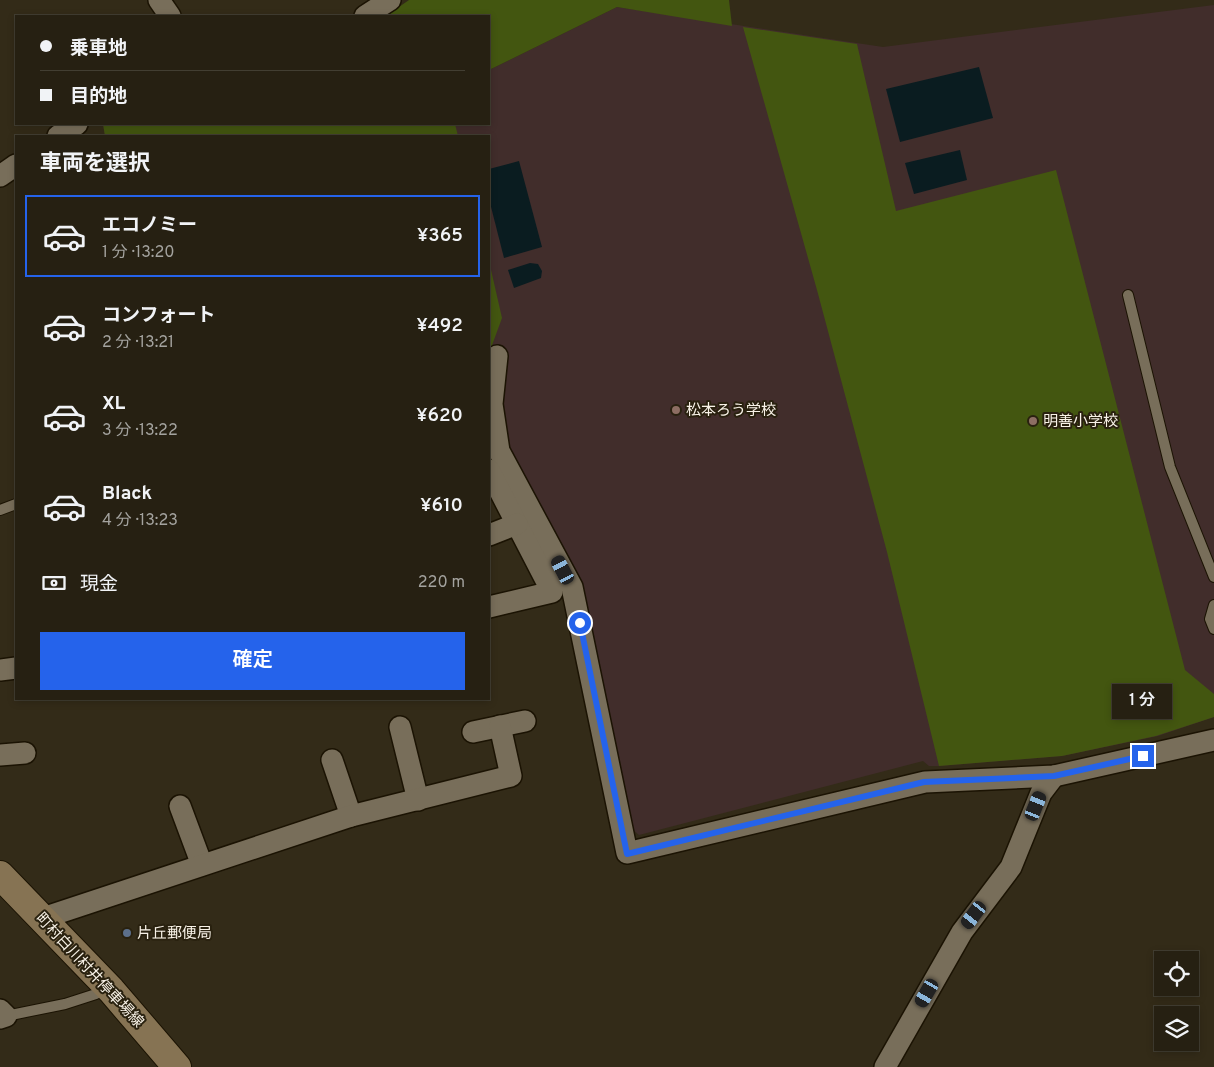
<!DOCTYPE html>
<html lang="ja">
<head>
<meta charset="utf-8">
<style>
	:root { --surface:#262012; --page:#2e281b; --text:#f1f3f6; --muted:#a4a39f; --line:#423e32; --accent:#2563eb }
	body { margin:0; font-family:Overpass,"Noto Sans JP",sans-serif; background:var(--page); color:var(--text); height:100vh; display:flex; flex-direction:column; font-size:19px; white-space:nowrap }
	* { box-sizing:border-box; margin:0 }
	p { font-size:16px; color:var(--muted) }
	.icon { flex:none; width:28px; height:28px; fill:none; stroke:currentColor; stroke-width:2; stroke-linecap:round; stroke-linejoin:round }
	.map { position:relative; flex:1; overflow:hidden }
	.sheet { position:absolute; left:15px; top:135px; width:475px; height:565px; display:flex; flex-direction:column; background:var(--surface); border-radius:0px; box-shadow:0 2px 8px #0003,0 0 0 1px var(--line) }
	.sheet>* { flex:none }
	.top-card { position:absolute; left:15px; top:15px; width:475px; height:110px; border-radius:0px; box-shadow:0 2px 8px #0003,0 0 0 1px var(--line); display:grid; align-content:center; height:110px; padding:0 25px; background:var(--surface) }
	.buttons { position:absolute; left:1154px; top:951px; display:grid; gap:10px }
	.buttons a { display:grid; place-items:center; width:45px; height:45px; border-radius:0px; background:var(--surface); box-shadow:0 2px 8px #0003,0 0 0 1px var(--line); font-size:25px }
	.end { position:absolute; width:22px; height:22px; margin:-11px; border:6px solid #2563eb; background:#fff; box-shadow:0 0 0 2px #fff }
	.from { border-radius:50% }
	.bubble { position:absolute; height:35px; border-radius:0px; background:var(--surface); box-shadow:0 2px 8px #0003,0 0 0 1px var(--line); font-size:16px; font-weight:600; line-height:35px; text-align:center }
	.car { position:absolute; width:15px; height:30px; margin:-15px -8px; border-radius:6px; box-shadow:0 0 4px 1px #0007; background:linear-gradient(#222 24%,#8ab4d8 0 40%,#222 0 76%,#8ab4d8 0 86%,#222 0) }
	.top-card b { display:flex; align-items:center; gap:18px; height:48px; font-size:19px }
	.top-card b+b { border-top:1px solid var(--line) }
	.top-card i { width:12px; height:12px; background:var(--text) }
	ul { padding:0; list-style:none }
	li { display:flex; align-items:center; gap:15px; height:82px; margin:0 10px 8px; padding:0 15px; border:2px solid transparent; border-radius:0px }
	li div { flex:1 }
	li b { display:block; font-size:19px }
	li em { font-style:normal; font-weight:600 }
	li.selected { border-color:var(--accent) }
	li>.icon { width:45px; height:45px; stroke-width:1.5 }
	h2 { padding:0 25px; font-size:22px; line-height:60px }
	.pay { display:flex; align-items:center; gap:12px; height:55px; padding:0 25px; font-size:19px }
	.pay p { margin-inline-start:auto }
	.button { display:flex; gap:10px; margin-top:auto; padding:10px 25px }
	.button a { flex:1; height:58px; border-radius:0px; background:var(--accent); color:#fff; font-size:20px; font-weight:600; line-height:58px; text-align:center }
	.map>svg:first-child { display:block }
</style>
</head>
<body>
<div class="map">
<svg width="1214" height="1067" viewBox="0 0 1214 1067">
	<rect width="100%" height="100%" fill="#332b18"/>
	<polygon fill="#412d2b" points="1214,5 1214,717 1158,736 1062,756 939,766 929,766 923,761 639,835 630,827 577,574 519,468 506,438 489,371 489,136 105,136 103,124 489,124 489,70 617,7 883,47"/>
	<g fill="#435610">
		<polygon points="409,0 729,0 732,26 617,7 489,70 489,16 386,16"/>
		<polygon points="743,27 857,44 896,211 1056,170 1185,670 1214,694 1214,717 1156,736 1062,756 939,766 887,552 817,290"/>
		<polygon points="103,124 455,124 458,136 105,136"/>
		<polygon points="489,261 502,318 491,348 489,371"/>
	</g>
	<g fill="#0a1c20">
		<polygon points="979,67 993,118 900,142 886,89"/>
		<polygon points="960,150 967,180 914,194 905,163"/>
		<polygon points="519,161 542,247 504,258 489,199 489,169"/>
		<polygon points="530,263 538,264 542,271 541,278 514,288 508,270"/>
	</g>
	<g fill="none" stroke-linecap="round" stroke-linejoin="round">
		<defs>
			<g id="service">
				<polyline points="1128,295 1170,467 1214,577"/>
				<polyline points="0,510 16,504"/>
				<polyline points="1214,605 1210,619 1214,629"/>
				<polyline points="6,1016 65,1004 96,994"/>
			</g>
			<g id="minor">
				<polyline points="159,0 170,16"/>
				<polyline points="365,16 390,0"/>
				<polyline points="58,136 77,124"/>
				<polyline points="0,176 16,165"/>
				<polyline points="497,356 492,404 499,451 572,587 627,853 925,782 1054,776 1214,740"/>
				<polyline points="489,470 552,592 489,607"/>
				<polyline points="489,535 517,524"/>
				<polyline points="0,670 16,668"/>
				<polyline points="400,727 418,800"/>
				<polyline points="473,732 525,721"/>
				<polyline points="0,755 25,753"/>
				<polyline points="332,760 351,816"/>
				<polyline points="180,806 202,865"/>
				<polyline points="43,918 351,816 511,776 500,726"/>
				<polyline points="0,1010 6,1016 0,1018"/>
				<polyline points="885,1067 962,932 1011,867 1041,793 1054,776"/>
			</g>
			<polyline id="secondary" points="0,875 111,990 177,1067"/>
		</defs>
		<use href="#service" stroke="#1b1303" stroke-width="12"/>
		<use href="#minor" stroke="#1b1303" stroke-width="24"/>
		<use href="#secondary" stroke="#1b1303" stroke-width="30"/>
		<use href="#service" stroke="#786e5a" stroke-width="10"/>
		<use href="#minor" stroke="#786e5a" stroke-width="21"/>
		<use href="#secondary" stroke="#867353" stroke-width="28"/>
	</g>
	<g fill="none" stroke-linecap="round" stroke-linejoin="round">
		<polyline stroke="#2563eb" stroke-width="6" points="580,623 627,854 924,782 1054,776 1143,756"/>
	</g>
	<g fill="#8d6e63" stroke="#29210f" stroke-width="2">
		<circle cx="676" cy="410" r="5"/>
		<circle cx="1033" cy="421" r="5"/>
	</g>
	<circle fill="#5c6f8a" stroke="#29210f" stroke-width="2" cx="127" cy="933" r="5"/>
	<g text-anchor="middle" stroke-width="4" stroke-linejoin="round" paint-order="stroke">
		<g font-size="15" fill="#f8f2e7" stroke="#29210f" text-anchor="start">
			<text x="686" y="415">松本ろう学校</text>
			<text x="1043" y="426">明善小学校</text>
			<text x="137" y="938">片丘郵便局</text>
		</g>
		<g font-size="15" fill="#f8f2e7" stroke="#29210f">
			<text transform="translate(90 970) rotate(47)" y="5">町村白川村井停車場線</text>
		</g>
	</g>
</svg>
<div class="buttons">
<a><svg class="icon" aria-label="locate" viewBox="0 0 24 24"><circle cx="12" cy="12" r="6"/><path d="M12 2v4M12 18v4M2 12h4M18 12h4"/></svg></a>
<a><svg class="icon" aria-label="layers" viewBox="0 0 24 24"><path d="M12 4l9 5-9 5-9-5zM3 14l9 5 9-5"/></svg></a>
</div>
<i class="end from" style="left:580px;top:623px"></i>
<i class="end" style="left:1143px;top:756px"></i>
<div class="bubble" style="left:1112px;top:684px;width:60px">1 分</div>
<i class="car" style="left:563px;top:570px;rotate:332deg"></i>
<i class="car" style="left:1036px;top:806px;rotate:22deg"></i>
<i class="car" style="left:974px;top:915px;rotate:217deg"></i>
<i class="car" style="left:927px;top:993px;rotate:210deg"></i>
<div class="top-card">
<b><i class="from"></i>乗車地</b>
<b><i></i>目的地</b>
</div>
<section class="sheet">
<h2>車両を選択</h2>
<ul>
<li class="selected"><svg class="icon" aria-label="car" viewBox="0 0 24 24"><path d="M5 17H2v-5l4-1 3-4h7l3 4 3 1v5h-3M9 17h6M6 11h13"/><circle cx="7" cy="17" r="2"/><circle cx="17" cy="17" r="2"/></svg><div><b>エコノミー</b><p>1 分 · 13:20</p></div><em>¥365</em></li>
<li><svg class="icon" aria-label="car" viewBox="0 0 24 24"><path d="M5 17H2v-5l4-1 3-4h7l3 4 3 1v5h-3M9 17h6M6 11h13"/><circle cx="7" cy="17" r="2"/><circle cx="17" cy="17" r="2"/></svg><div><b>コンフォート</b><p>2 分 · 13:21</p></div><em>¥492</em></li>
<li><svg class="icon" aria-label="car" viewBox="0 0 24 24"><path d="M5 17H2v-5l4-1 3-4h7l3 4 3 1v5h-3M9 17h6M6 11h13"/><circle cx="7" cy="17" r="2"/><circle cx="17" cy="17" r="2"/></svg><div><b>XL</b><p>3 分 · 13:22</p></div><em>¥620</em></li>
<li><svg class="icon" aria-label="car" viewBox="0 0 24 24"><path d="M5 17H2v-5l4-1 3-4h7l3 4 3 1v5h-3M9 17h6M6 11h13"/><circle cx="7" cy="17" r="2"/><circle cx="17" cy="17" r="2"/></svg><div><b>Black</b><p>4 分 · 13:23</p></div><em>¥610</em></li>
</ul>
<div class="pay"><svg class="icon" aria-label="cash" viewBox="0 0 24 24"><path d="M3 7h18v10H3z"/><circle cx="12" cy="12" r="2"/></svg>現金<p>220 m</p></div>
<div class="button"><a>確定</a></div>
</section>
</div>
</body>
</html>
